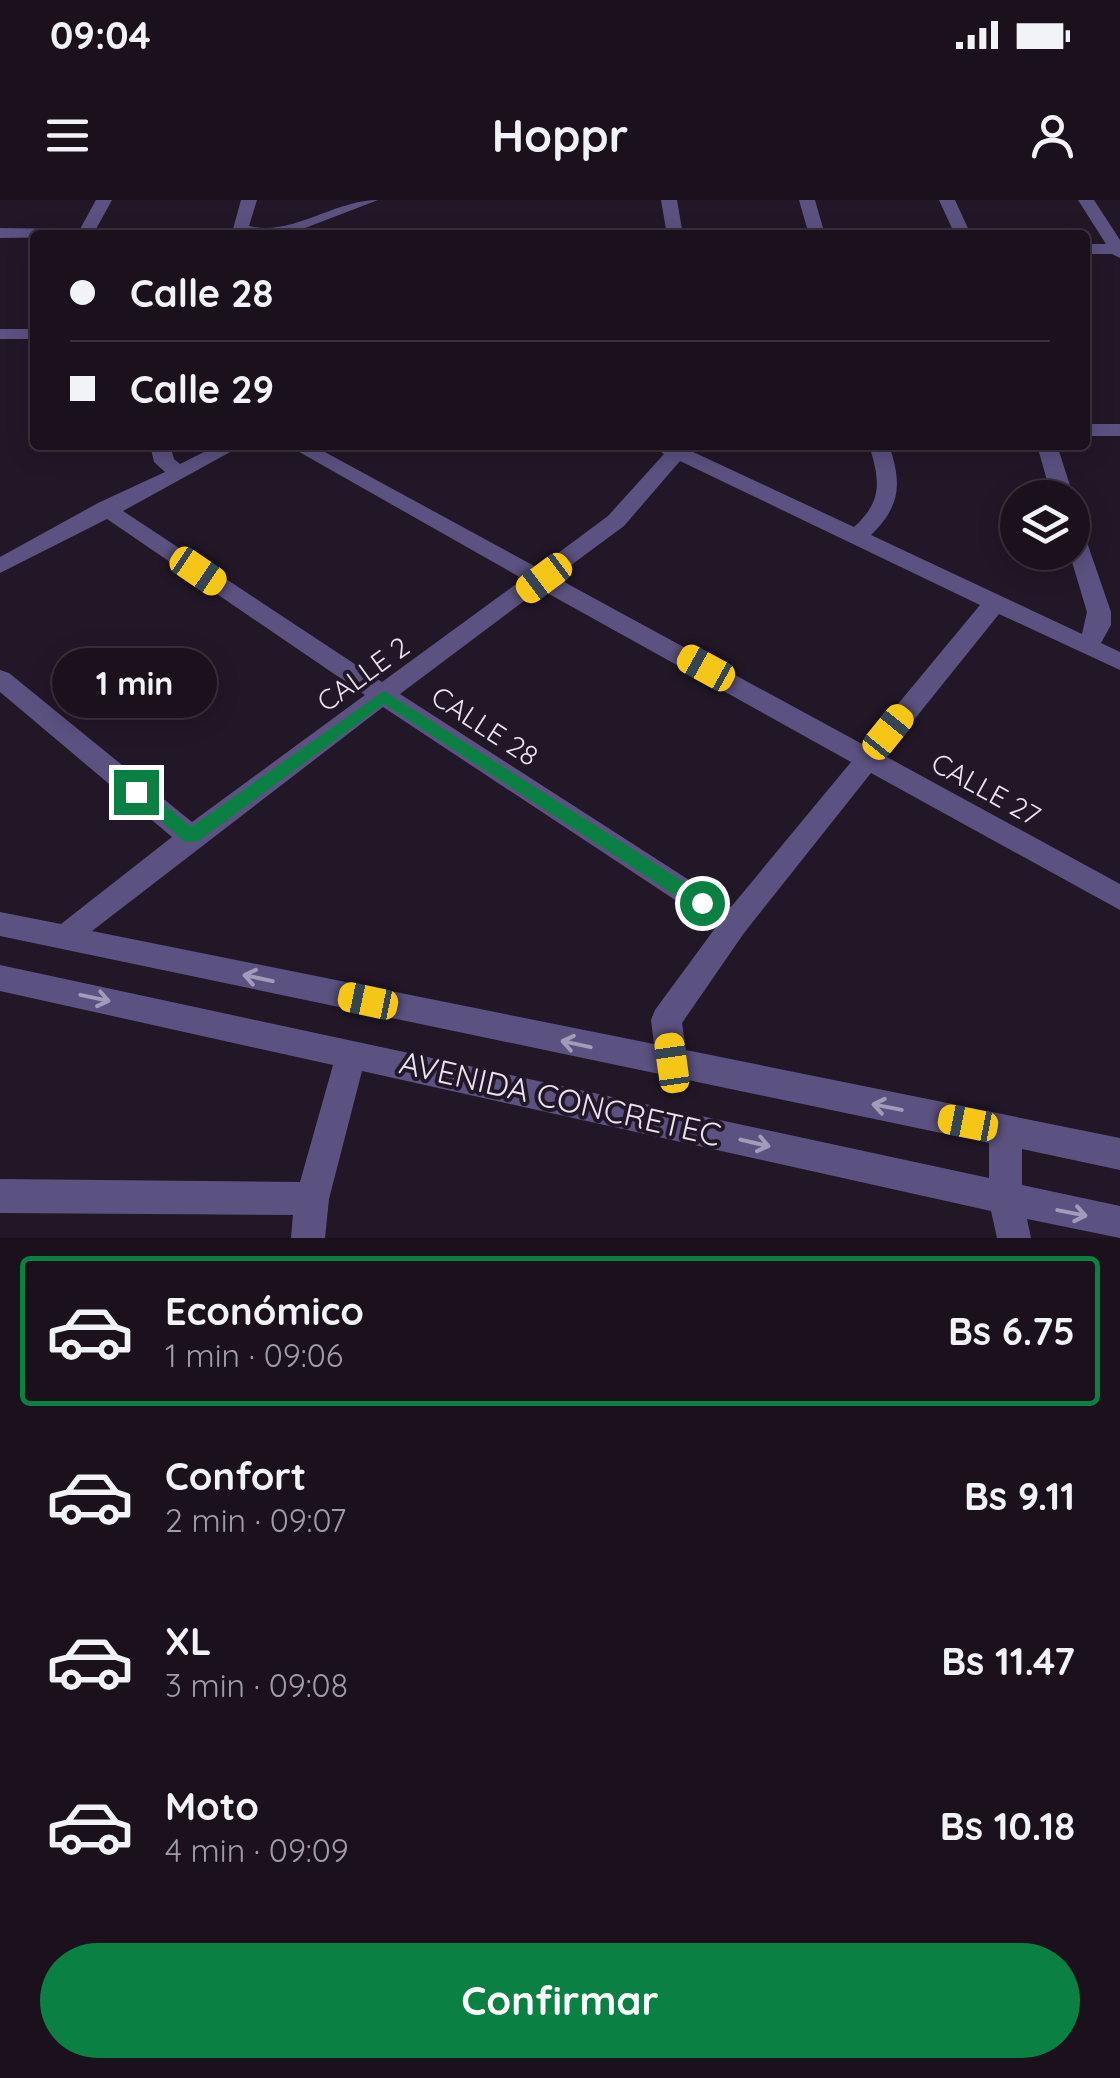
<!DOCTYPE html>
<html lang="es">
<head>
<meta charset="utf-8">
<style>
	:root { --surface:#1a111d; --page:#271f2a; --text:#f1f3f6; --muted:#9f9da4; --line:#38313b; --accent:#0b8043 }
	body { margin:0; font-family:Quicksand,sans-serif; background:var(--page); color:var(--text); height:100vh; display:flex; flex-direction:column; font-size:38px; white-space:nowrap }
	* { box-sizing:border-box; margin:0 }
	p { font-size:32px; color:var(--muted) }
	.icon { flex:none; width:55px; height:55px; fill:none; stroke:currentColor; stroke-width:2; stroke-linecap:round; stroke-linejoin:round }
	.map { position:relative; height:1038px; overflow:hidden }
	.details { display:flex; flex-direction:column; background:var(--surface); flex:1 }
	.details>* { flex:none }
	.top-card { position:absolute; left:30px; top:30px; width:1060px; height:220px; border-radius:10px; box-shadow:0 5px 25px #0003,0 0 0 2px var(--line); display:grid; align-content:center; height:220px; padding:0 40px; background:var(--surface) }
	.fabs { position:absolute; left:1000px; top:280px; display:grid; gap:20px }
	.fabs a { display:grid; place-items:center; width:90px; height:90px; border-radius:50%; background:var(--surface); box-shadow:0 5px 25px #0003,0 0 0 2px var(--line); font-size:50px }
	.end { position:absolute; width:45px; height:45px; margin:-22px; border:12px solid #0b8043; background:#fff; box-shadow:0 0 0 5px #fff }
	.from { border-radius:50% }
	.bubble { position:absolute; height:70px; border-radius:35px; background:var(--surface); box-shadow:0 5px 25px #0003,0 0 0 2px var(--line); font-size:32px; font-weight:700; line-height:70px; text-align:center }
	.car { position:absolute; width:30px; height:60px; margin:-30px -15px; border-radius:12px; box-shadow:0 0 8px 2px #0007; background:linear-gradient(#f5c518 24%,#345 0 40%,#f5c518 0 76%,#345 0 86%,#f5c518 0) }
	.top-card b { display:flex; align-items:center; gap:35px; height:95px; font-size:38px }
	.top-card b+b { border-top:2px solid var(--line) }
	.top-card i { width:25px; height:25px; background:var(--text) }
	ul { padding:18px 0 0; list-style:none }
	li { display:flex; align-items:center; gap:30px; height:150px; margin:0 20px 15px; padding:0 20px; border:5px solid transparent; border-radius:10px }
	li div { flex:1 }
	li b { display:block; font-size:38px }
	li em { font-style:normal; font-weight:700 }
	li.current { border-color:var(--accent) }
	li>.icon { width:90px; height:90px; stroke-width:1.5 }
	.cta { display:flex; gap:20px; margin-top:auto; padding:20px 40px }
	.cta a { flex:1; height:115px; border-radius:60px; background:var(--accent); color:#fff; font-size:40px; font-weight:700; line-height:115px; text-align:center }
	.status { display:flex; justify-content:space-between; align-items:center; height:70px; padding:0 50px; background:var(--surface); direction:ltr }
	.status svg { height:28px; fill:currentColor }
	header { display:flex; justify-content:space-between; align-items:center; height:130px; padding:0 40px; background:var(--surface); font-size:45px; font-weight:700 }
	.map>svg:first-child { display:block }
</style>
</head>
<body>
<div class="status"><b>09:04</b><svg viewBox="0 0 49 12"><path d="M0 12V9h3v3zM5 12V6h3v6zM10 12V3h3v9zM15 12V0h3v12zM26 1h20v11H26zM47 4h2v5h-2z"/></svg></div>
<header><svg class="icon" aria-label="menu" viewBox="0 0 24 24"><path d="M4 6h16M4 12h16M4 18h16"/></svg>Hoppr<svg class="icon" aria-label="person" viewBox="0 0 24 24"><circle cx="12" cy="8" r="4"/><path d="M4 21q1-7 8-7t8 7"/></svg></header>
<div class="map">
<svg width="1120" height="1038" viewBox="0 0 1120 1038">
	<rect width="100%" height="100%" fill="#221727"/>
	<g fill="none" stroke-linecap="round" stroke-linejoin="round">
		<g fill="#5b5281" fill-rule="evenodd">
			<polygon points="96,0 112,0 96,29 206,30 214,35 0,38 0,28 80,29"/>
			<path d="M241,0H257L249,26C291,37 334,0 378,0L287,35H217L233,29Z"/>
			<polygon points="661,0 677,0 683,35 667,35"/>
			<polygon points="799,0 815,0 825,35 809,35"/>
			<polygon points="939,0 955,0 971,35 955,35"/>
			<polygon points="1078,0 1094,0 1120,40 1120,58 1112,54 1085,54 1085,44 1106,44"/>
			<rect x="0" y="129" width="35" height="10"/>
			<rect x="1085" y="224" width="35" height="12"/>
			<path d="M150,245H170L174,259L180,264L218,245H243L123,311L382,482L523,379L287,245H312L538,368L608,316L664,254L652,245H693L689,250L854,327C883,301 880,280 869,245H889C902,283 901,306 871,335L1082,434L1087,412L1069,352H1072V320L1080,322L1111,412V425L1101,443L1120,452V470L999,414L885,556L1120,684V710L871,573L744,733L682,823L686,850L1120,938V970L1022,949V985L1120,1006V1038L1027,1019L1031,1038H997L991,1011L362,871L329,999L325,1038H291L293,1015L0,1013V979L300,982L333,865L0,791V765L989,978V943L0,736V712L61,724L172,637L0,492V470L9,473L192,622L365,495L107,319L0,373V357L98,303L165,272L154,262ZM680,261L980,405L864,545L555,377L624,326ZM540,389L851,562L731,707L400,494ZM383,507L716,727L655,810L651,820L654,844L92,731Z"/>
			<polygon points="1037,245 1057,245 1074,298 1072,299 1052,298"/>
		</g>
	</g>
	<defs><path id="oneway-shaft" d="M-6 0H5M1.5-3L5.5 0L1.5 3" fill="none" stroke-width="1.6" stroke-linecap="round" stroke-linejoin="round" transform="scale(2.5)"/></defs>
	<g stroke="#a39bb8">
		<use href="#oneway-shaft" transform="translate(258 778) rotate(-168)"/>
		<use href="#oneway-shaft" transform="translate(95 798) rotate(12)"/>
		<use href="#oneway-shaft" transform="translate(576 844) rotate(-168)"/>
		<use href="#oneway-shaft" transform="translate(887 907) rotate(-169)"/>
		<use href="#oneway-shaft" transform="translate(755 943) rotate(13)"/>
		<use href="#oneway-shaft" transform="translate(1072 1013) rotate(11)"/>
	</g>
	<polygon fill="#0b8043" points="384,491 709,698 709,709 696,709 384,504 197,642 185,642 128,592 136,585 143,587 191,627"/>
	<g text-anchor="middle" stroke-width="8" stroke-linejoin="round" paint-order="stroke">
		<g font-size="28" fill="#ebe4f0" stroke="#221727">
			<text transform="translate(363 474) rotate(-36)" y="10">CALLE 2</text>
			<text transform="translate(485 526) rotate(33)" y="10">CALLE 28</text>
			<text transform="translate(986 589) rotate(29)" y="10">CALLE 27</text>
		</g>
		<g font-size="32" fill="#ebe4f0" stroke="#221727">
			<text transform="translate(560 899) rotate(13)" y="11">AVENIDA CONCRETEC</text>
		</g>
	</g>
</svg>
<div class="fabs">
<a><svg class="icon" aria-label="layers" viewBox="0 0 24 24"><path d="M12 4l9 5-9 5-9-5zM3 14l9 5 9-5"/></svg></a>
</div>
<i class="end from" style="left:702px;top:703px"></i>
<i class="end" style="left:136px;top:592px"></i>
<div class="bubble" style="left:52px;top:448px;width:165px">1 min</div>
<i class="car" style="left:198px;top:371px;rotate:124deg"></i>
<i class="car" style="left:544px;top:378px;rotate:233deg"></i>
<i class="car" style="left:706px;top:468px;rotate:299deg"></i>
<i class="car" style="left:888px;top:532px;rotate:39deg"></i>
<i class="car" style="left:368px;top:801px;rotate:282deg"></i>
<i class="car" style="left:672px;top:863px;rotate:352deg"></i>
<i class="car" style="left:968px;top:923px;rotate:281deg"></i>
<div class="top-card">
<b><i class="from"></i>Calle 28</b>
<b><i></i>Calle 29</b>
</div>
</div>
<section class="details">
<ul>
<li class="current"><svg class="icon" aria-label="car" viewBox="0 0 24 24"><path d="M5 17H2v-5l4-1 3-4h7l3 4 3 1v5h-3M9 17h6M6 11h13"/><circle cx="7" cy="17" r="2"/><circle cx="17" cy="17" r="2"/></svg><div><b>Económico</b><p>1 min · 09:06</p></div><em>Bs 6.75</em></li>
<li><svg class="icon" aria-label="car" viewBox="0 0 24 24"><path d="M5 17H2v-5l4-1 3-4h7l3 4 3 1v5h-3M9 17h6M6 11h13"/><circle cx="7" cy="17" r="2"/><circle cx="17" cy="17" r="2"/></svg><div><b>Confort</b><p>2 min · 09:07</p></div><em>Bs 9.11</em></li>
<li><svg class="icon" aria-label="car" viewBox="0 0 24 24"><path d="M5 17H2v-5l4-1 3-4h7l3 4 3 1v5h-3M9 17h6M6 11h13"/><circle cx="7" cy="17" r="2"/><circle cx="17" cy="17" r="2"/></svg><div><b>XL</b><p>3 min · 09:08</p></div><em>Bs 11.47</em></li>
<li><svg class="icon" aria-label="car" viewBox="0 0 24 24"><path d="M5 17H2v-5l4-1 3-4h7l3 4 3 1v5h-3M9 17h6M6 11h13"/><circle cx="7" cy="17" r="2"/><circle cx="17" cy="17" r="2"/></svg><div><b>Moto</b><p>4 min · 09:09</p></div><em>Bs 10.18</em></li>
</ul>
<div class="cta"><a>Confirmar</a></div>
</section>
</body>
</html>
